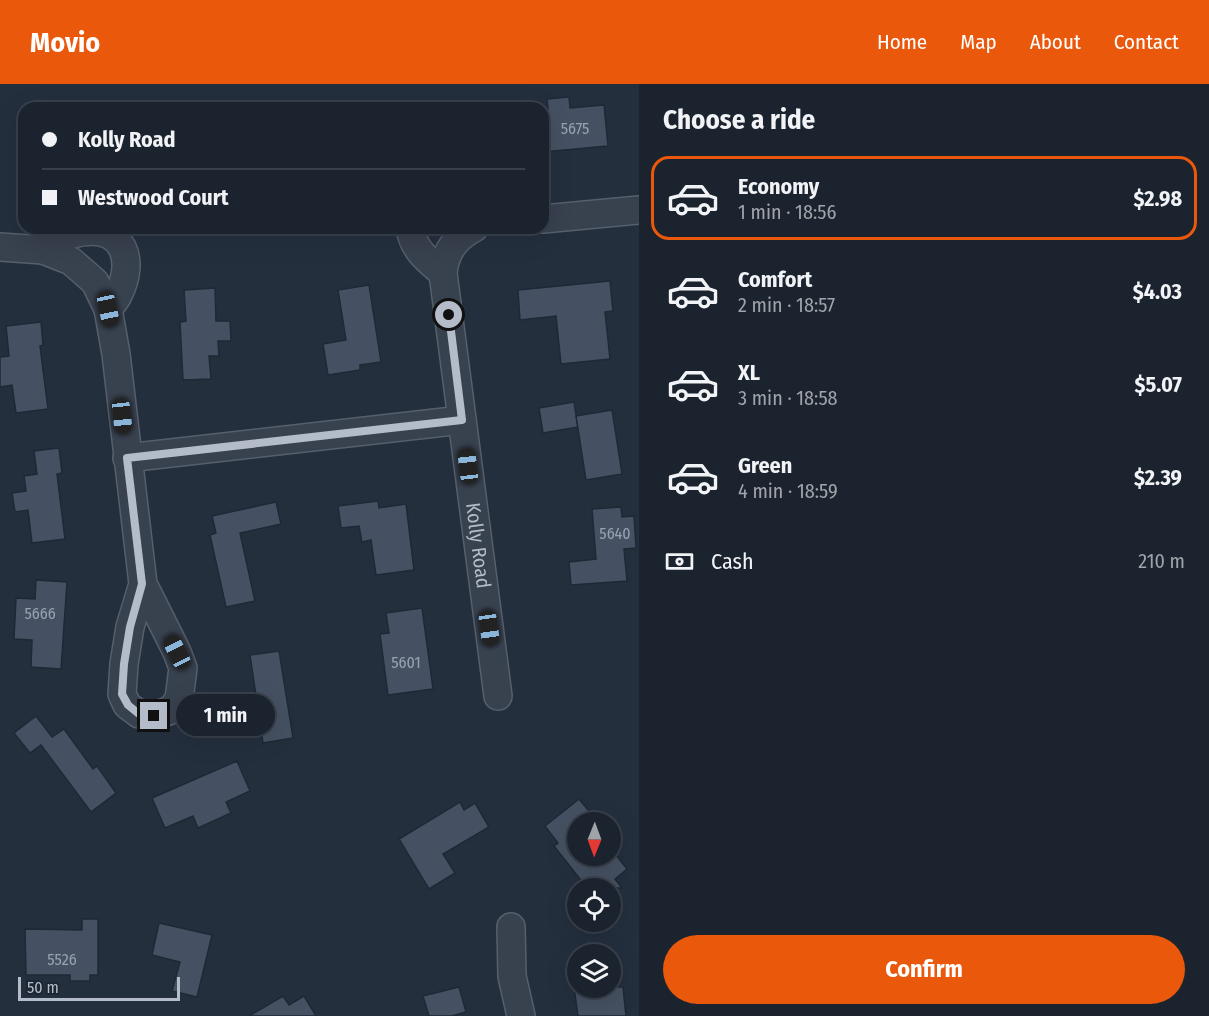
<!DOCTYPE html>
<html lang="en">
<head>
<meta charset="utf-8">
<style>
	:root { --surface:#1b232e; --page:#242b36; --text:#f1f3f6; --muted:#a0a4aa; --line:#39404a; --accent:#ea580c }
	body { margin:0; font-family:"Fira Sans Condensed",sans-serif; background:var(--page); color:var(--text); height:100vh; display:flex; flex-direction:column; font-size:22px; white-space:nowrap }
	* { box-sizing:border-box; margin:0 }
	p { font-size:20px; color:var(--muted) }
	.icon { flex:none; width:33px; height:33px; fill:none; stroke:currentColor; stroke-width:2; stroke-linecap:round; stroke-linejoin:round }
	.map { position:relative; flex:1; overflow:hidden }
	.panel { display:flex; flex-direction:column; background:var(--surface); width:570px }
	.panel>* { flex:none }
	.guide { position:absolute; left:18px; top:18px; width:531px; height:132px; border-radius:18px; box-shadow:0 6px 24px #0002,0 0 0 2px var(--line); display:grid; align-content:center; height:132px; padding:0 24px; background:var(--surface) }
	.needle { width:39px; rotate:181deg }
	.tools { position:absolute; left:567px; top:728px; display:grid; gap:12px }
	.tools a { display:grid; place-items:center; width:54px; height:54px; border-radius:50%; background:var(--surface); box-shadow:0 6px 24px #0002,0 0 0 2px var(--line); font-size:30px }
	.scale { position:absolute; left:18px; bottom:15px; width:162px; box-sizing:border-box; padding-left:6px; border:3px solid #b4bcc9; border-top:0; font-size:16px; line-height:21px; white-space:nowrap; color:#b4bcc9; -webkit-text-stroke:4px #1d2633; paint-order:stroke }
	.end { position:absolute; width:27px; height:27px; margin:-14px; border:8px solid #b4bcc9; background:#111; box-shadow:0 0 0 3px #111 }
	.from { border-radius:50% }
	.bubble { position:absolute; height:42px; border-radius:21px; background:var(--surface); box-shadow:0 6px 24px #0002,0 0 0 2px var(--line); font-size:20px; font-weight:700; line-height:42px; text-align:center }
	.car { position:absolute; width:18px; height:36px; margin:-18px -9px; border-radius:8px; box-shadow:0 0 4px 2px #0007; background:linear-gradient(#222 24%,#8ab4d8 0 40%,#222 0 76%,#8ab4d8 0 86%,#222 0) }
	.guide b { display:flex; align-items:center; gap:21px; height:57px; font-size:22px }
	.guide b+b { border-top:2px solid var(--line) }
	.guide i { width:15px; height:15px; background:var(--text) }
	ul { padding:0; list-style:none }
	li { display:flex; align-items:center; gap:18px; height:84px; margin:0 12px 9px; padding:0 12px; border:3px solid transparent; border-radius:18px }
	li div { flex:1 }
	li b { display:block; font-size:22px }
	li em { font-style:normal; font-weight:700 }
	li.current { border-color:var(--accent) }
	li>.icon { width:54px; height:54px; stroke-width:1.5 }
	h2 { padding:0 24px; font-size:27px; line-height:72px }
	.pay { display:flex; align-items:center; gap:15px; height:66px; padding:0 24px; font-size:22px }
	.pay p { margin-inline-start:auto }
	.button { display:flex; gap:12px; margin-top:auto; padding:12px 24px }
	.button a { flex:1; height:69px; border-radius:36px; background:var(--accent); color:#fff; font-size:24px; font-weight:700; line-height:69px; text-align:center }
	header { display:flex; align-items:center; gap:36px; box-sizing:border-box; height:84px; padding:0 30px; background:var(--accent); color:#fff }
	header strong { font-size:28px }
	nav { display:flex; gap:33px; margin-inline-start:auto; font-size:21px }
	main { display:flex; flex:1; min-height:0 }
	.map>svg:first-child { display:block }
</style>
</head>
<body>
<header>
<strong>Movio</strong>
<nav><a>Home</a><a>Map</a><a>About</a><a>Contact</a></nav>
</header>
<main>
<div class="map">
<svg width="639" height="932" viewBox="0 0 639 932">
	<rect width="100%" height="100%" fill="#242f3e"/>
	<g fill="#455162" stroke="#1f2835" stroke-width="1.5">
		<polygon points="569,13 570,24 604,21 608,62 543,68 543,26 548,25 547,15"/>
		<polygon points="610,197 613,227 605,228 610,275 561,280 556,232 520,236 518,206"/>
		<polygon points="369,201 381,278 360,281 360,286 328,291 323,260 346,256 338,206"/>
		<polygon points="215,204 216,237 230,237 231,257 218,257 219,272 209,272 211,295 183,296 180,238 186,237 184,206"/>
		<polygon points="41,238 43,261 40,262 48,325 16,329 12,301 0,303 0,273 9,272 6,242"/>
		<polygon points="574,318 578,343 543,349 539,324"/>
		<polygon points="612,326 622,390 586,396 576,332"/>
		<polygon points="59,364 62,389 57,390 65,455 32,459 28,426 15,428 12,409 26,407 24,392 37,390 34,367"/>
		<polygon points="378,417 379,424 406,420 414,486 376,491 371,456 362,458 359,442 341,444 338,422"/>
		<polygon points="276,418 281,440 240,449 255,517 226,523 210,451 216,449 212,432"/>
		<polygon points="621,423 622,433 634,432 636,464 624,465 627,497 571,501 569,478 596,475 592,425"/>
		<polygon points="36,496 67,498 61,585 31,583 32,556 14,555 16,514 35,515"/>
		<polygon points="422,524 433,605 388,611 380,550 389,549 386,529"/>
		<polygon points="279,567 293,654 263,659 250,571"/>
		<polygon points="36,632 52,653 64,645 93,685 97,682 116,709 91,728 41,661 30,669 14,649"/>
		<polygon points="237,677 250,707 226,718 231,729 198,744 193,732 165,744 152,714"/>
		<polygon points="579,715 598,738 578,738 578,771 616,771 627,785 615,795 622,804 587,804 554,762 558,759 545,742"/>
		<polygon points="460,718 464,726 475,719 489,743 443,770 455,789 429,805 399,755"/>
		<polygon points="82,835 98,835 98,891 90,891 90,897 70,897 70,891 26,891 25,845 82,846"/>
		<polygon points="159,839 212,851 197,913 172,907 180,878 152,871"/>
		<polygon points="459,903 466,928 452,932 429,932 423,912"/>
		<polygon points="574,903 623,903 626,932 578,932"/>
		<polygon points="283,912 289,921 304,912 316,932 249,932"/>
	</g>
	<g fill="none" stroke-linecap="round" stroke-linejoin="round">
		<defs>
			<g id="minor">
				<polyline points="543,135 639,126"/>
				<path d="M410,144C413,165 428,177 443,189"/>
				<path id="s1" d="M474,144C455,154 445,168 443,189L498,612"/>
				<polyline points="0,163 43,166 71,177 95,198 108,225 116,270 143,500 177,568 183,584 179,615 171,626 154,632 139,630 127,621 122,610 124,580 130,543 143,500"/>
				<path d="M43,166C55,158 67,150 82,148C124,142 135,176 119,209C117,215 112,220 108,225"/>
				<polyline points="127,374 462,336"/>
				<polyline points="511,843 512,892 521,932"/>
			</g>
		</defs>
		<use href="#minor" stroke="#565f6c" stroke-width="30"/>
		<use href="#minor" stroke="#38414e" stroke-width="27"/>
	</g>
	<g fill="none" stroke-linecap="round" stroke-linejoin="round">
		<polyline stroke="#b4bcc9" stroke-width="8" points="154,632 139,630 128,621 122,610 124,580 130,543 142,500 127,374 462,336 449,231"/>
	</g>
	<g text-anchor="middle" stroke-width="4.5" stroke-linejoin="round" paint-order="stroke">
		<g font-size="16" fill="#98a1af">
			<text x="575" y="50">5675</text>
			<text x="615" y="455">5640</text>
			<text x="40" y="535">5666</text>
			<text x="406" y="584">5601</text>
			<text x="62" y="881">5526</text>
		</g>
		<g font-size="20" fill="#b4bcc9" stroke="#1d2633">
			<text dy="7" stroke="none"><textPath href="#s1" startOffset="332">Kolly Road</textPath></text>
		</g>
	</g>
</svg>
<div class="tools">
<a><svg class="needle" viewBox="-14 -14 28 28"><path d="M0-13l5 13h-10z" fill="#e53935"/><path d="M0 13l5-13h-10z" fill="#a0a4aa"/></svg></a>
<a><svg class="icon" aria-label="locate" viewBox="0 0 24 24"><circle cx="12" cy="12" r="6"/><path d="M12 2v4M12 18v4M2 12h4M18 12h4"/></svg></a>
<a><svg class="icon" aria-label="layers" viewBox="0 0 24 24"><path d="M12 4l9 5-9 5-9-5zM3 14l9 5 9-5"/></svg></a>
</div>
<div class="scale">50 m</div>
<i class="end from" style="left:449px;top:231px"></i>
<i class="end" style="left:154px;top:632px"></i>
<div class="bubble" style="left:176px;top:610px;width:99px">1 min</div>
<i class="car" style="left:108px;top:225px;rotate:168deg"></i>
<i class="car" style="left:122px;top:332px;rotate:174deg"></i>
<i class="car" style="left:468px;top:382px;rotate:353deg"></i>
<i class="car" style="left:489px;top:544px;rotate:172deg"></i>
<i class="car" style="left:177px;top:568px;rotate:333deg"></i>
<div class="guide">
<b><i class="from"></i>Kolly Road</b>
<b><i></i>Westwood Court</b>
</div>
</div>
<section class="panel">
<h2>Choose a ride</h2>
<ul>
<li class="current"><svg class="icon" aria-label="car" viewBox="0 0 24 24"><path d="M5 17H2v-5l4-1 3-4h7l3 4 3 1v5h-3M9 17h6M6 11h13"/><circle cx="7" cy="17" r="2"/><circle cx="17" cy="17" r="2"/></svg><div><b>Economy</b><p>1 min · 18:56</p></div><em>$2.98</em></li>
<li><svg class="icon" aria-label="car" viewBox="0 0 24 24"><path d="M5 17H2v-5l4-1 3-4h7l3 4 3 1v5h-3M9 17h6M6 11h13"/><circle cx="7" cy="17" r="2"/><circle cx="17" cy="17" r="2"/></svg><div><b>Comfort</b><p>2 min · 18:57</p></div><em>$4.03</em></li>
<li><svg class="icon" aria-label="car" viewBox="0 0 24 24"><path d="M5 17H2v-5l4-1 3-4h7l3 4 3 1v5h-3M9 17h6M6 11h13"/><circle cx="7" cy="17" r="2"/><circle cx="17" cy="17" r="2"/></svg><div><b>XL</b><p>3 min · 18:58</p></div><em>$5.07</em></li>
<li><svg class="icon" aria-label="car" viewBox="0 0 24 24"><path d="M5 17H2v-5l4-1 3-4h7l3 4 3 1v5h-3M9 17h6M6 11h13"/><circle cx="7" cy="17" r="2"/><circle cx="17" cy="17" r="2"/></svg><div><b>Green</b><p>4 min · 18:59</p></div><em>$2.39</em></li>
</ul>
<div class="pay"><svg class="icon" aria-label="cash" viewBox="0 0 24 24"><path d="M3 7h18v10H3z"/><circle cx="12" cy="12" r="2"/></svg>Cash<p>210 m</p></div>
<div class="button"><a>Confirm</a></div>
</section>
</main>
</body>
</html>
